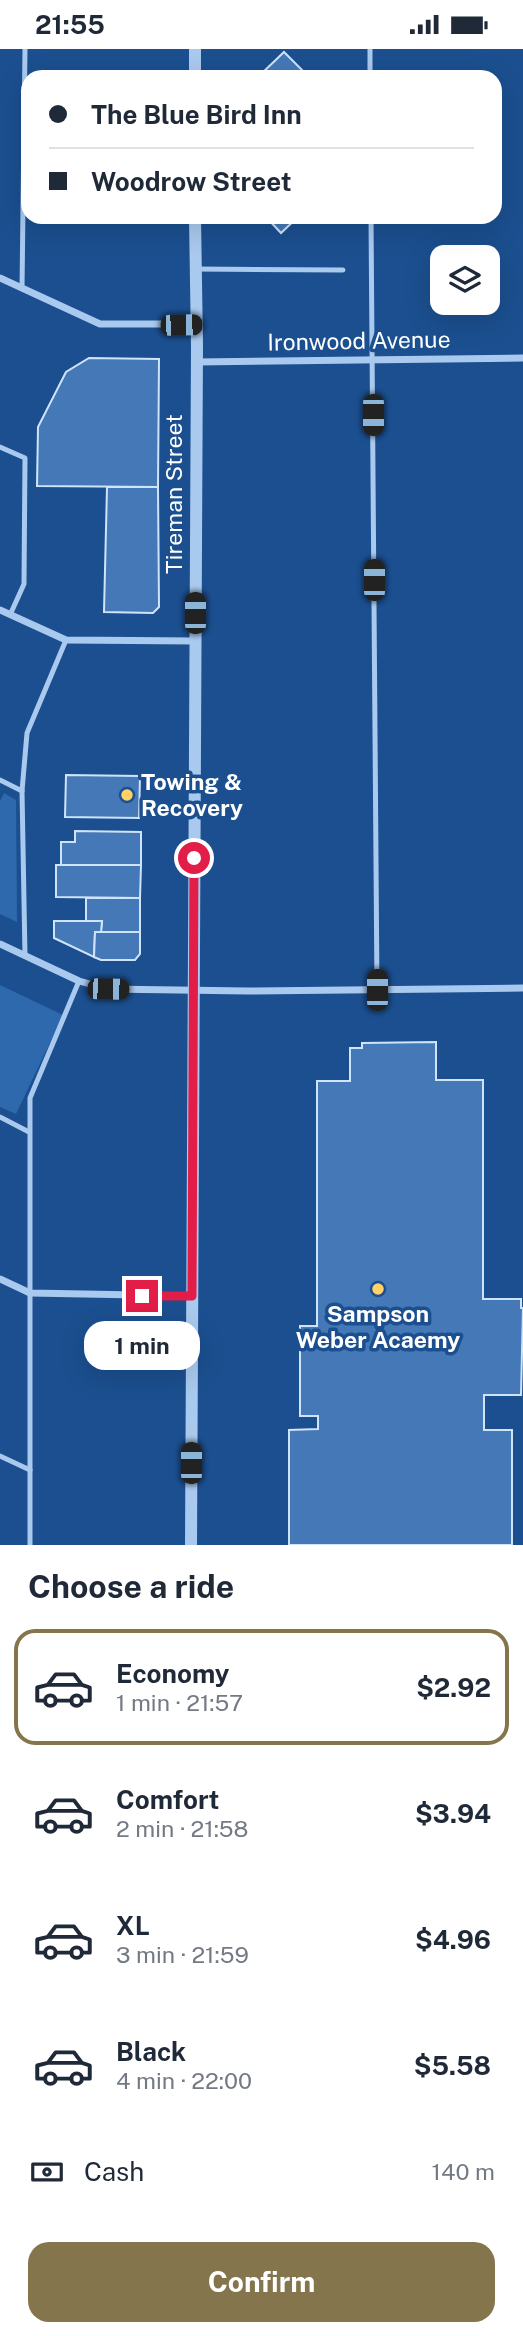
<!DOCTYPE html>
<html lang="en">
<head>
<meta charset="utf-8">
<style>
	:root { --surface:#fff; --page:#f2f2f3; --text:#1f2937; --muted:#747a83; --line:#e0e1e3; --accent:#84754c }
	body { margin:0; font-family:"Public Sans",sans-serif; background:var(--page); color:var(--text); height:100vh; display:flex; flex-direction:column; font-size:26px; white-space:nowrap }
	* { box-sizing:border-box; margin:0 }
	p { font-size:23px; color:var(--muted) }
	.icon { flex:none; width:38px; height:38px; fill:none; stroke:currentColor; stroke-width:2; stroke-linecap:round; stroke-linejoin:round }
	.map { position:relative; height:1496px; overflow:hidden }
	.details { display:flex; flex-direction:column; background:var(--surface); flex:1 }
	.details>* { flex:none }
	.guide { position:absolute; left:21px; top:21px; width:481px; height:154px; border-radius:21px; box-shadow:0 7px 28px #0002; display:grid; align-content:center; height:154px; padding:0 28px; background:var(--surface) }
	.controls { position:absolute; left:430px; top:196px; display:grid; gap:14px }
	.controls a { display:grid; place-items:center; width:70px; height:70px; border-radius:14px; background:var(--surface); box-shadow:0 7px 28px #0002; font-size:35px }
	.end { position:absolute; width:32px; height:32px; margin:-16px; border:9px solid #e11d48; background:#fff; box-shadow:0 0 0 4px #fff }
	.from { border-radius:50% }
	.bubble { position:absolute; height:49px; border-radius:21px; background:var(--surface); box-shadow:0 7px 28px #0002; font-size:23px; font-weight:700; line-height:49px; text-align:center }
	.car { position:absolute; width:21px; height:42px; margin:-21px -10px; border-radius:9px; box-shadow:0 0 5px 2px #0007; background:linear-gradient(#222 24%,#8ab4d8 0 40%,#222 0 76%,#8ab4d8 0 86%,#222 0) }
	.guide b { display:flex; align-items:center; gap:24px; height:66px; font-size:26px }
	.guide b+b { border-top:2px solid var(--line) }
	.guide i { width:18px; height:18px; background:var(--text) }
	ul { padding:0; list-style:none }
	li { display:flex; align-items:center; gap:21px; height:116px; margin:0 14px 10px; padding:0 14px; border:4px solid transparent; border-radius:21px }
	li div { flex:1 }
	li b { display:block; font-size:26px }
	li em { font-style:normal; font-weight:700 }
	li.active { border-color:var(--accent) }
	li>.icon { width:63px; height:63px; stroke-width:1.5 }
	h2 { padding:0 28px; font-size:32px; line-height:84px }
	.pay { display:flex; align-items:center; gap:18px; height:77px; padding:0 28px; font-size:26px }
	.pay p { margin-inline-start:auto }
	.button { display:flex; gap:14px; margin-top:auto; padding:14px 28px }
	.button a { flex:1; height:80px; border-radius:21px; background:var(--accent); color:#fff; font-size:28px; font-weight:700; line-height:80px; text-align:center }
	.status { display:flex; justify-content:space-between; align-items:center; height:49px; padding:0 35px; background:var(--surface); direction:ltr }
	.status svg { height:19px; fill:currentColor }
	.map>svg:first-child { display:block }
</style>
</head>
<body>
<div class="status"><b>21:55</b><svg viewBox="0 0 49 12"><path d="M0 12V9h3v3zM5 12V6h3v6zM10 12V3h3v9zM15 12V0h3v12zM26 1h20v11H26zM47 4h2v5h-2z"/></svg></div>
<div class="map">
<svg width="523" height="1496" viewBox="0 0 523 1496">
	<rect width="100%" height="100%" fill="#1b4f8f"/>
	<g fill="#2e69ad">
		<polygon points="4,744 16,751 17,873 0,865 0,752"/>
		<polygon points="0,936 63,966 16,1065 0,1058"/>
	</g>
	<g fill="#4478b7" stroke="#cfe3fa" stroke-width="2">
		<polygon points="284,3 309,28 258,28"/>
		<polygon points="266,168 298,168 281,184"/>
		<polygon points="89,309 159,310 158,438 37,437 38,378 66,323"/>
		<polygon points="107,438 158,438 159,558 153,564 104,563"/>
		<polygon points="66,726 140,727 139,769 65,768"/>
		<polygon points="75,782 141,783 141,816 61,816 61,793 75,793"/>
		<polygon points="56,816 141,816 140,849 56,848"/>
		<polygon points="86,849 140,849 140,883 101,883 102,872 86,872"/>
		<polygon points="54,872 102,872 101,883 95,883 94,908 54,889"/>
		<polygon points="95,883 140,883 140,905 135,911 101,911 94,908"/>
		<polygon points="436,993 436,1031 483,1031 483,1250 521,1250 521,1259 523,1259 521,1346 484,1346 484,1381 512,1381 512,1496 289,1496 289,1381 318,1380 318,1367 300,1367 300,1277 317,1277 317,1032 350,1032 350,999 362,999 362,994"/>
	</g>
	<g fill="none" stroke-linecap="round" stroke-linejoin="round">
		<g stroke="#a9c9ee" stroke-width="5">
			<polyline points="370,0 370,28"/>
			<polyline points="371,168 377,941"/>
			<polyline points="196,220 343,221"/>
			<polyline points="22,240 25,0"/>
			<polyline points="0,398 25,409 24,535 10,566"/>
			<polyline points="0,731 22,742"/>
			<polyline points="25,907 22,742 27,684 66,591"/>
			<polyline points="0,1068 29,1083"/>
			<polyline points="0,1407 30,1421"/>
			<polyline points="30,1496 30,1049 79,932"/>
		</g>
		<g stroke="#a9c9ee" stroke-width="7">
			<polyline points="0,229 100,275 196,275"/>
			<polyline points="196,313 523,309"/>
			<polyline points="0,561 66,591 195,592"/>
			<polyline points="0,895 79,932 108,940 247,942 523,939"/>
			<polyline points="0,1230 30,1244 192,1247"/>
		</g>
		<g stroke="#a9c9ee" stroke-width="12">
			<polyline points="195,0 195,28"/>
			<polyline points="191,1496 197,297 195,168"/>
		</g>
	</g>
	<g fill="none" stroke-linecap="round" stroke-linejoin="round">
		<polyline stroke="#e11d48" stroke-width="9" points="142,1247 192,1247 194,809"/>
	</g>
	<g fill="#ffd166" stroke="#1b4f8f" stroke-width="2.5">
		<circle cx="127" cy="746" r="7"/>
		<circle cx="378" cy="1240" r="7"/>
	</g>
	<g text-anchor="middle" stroke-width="7" stroke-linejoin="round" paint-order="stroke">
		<g font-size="23" fill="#fff" stroke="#1b4f8f">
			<text transform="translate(359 292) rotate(-1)" y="8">Ironwood Avenue</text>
			<text transform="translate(174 445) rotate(-90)" y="8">Tireman Street</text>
		</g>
		<g font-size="23" font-weight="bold" fill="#fff" stroke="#1b4f8f" text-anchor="start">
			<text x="141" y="741">Towing &amp;<tspan x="141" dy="26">Recovery</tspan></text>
			<text x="378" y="1273" text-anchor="middle">Sampson<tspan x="378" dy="26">Weber Acaemy</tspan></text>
		</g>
	</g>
</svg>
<div class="controls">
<a><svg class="icon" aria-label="layers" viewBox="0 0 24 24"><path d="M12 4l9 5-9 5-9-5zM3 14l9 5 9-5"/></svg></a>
</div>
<i class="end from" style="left:194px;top:809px"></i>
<i class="end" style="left:142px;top:1247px"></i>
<div class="bubble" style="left:84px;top:1272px;width:116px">1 min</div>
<i class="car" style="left:181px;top:276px;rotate:89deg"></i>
<i class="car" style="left:373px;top:366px;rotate:180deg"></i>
<i class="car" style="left:374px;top:531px;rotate:0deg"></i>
<i class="car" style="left:195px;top:564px;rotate:0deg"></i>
<i class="car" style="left:108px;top:940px;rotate:91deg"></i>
<i class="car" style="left:377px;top:941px;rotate:0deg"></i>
<i class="car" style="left:191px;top:1414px;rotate:0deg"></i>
<div class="guide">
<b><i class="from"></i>The Blue Bird Inn</b>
<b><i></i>Woodrow Street</b>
</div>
</div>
<section class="details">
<h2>Choose a ride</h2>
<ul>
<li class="active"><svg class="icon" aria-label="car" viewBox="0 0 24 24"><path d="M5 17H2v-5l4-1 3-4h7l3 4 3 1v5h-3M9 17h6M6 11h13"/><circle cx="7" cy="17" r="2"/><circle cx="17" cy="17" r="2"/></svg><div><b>Economy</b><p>1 min · 21:57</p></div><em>$2.92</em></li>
<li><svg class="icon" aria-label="car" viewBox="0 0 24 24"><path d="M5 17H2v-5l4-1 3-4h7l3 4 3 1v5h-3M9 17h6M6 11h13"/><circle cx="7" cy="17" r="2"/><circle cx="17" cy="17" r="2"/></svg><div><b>Comfort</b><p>2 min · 21:58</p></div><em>$3.94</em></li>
<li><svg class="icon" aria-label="car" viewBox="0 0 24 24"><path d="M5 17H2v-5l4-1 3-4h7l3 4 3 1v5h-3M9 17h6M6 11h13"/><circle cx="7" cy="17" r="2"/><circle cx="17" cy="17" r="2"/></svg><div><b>XL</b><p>3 min · 21:59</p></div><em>$4.96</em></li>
<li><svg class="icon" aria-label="car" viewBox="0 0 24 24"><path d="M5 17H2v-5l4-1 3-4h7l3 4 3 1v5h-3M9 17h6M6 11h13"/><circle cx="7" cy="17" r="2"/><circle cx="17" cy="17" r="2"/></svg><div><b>Black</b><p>4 min · 22:00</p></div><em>$5.58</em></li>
</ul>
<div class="pay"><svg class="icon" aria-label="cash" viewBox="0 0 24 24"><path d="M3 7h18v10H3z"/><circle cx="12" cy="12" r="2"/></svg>Cash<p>140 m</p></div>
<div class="button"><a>Confirm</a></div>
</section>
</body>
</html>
